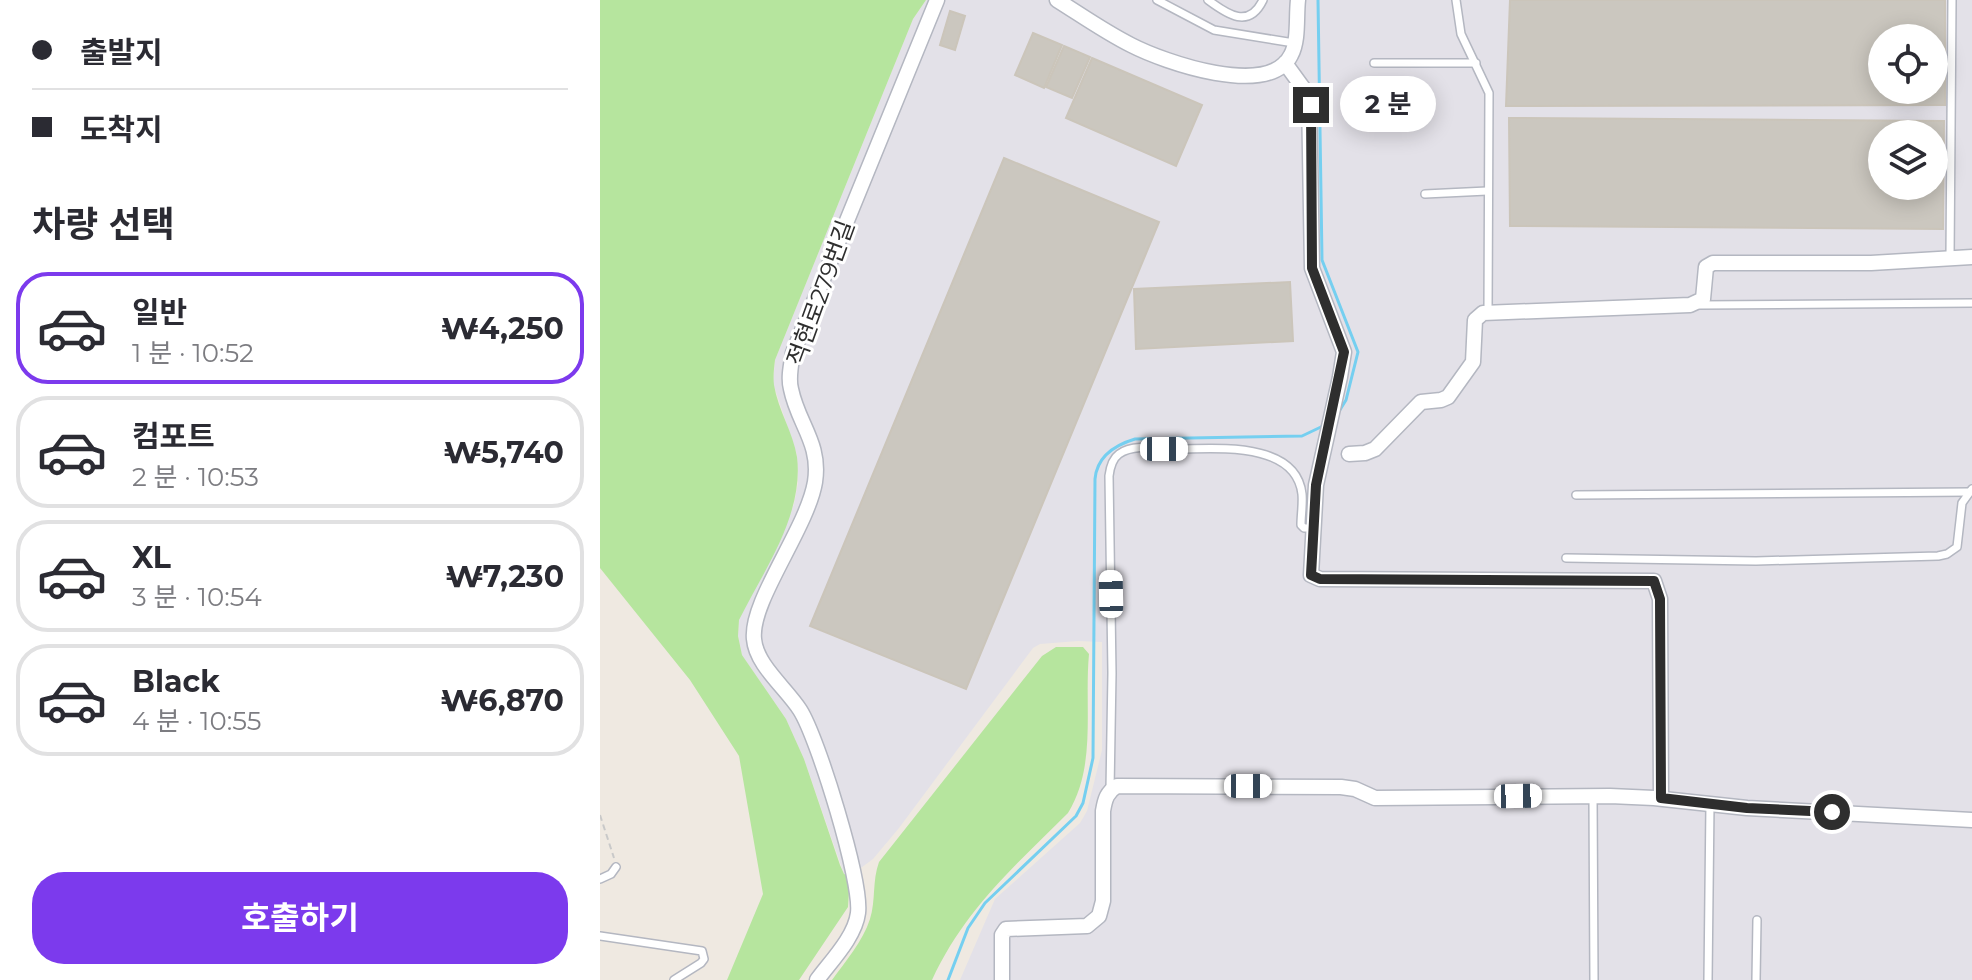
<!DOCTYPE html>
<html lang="ko">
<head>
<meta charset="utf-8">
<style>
	:root { --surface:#fff; --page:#f7f7f7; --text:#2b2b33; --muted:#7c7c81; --line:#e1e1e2; --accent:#7c3aed }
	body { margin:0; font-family:Montserrat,"Noto Sans KR",sans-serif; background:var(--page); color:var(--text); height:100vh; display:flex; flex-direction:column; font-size:30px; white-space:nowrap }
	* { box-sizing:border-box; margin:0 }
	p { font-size:26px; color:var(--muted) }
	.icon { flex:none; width:44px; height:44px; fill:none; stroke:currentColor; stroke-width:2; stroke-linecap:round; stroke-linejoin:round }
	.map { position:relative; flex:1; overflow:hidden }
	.drawer { display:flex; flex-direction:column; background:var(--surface); width:600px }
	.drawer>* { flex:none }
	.hud { display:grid; align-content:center; height:176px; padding:0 32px; background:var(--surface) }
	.buttons { position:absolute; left:1268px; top:24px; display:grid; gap:16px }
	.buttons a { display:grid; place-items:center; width:80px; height:80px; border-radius:50%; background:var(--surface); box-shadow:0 4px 20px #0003; font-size:40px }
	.end { position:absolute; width:36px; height:36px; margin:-18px; border:10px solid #2e2e2e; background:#fff; box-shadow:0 0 0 4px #fff }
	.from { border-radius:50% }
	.bubble { position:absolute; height:56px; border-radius:28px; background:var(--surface); box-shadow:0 4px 20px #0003; font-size:26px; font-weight:700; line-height:56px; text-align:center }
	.car { position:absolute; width:24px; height:48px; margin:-24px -12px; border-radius:10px; box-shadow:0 0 6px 2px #0007; background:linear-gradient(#fff 24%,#345 0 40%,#fff 0 76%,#345 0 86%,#fff 0) }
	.hud b { display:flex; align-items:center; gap:28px; height:76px; font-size:30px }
	.hud b+b { border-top:2px solid var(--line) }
	.hud i { width:20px; height:20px; background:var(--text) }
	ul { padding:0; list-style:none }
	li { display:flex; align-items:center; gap:24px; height:112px; margin:0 16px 12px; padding:0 16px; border:4px solid var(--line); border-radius:32px }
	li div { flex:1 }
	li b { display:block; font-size:30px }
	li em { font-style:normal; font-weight:700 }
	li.selected { border-color:var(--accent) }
	li>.icon { width:72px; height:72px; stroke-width:1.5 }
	h2 { padding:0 32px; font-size:36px; line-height:96px }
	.button { display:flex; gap:16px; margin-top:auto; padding:16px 32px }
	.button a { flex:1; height:92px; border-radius:32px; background:var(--accent); color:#fff; font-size:32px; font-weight:700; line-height:92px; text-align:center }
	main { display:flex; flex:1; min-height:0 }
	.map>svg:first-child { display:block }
</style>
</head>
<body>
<main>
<section class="drawer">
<div class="hud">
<b><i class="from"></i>출발지</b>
<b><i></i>도착지</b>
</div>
<h2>차량 선택</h2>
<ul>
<li class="selected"><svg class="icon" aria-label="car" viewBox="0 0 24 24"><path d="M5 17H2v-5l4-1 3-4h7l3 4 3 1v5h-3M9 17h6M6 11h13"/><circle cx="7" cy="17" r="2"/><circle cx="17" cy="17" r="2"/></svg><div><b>일반</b><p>1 분 · 10:52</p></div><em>₩4,250</em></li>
<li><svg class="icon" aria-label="car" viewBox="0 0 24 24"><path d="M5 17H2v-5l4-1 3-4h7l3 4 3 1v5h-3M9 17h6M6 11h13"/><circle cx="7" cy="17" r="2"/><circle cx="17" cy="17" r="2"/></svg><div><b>컴포트</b><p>2 분 · 10:53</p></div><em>₩5,740</em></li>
<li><svg class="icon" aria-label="car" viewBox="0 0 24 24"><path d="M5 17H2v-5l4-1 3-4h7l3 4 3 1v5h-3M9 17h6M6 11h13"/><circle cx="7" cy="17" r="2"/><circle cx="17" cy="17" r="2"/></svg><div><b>XL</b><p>3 분 · 10:54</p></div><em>₩7,230</em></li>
<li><svg class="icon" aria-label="car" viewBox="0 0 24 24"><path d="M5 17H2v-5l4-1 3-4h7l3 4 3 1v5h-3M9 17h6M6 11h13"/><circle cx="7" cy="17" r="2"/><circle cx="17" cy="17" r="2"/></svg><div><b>Black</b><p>4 분 · 10:55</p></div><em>₩6,870</em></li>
</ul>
<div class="button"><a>호출하기</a></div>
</section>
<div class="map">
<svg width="1372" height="980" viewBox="0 0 1372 980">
	<rect width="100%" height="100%" fill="#efe9e1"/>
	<path fill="#e3e1e8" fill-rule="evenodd" d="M326,0H1372V980H360L395,899L480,823L487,811L502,750V642L478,641L440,644L433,648L299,828L273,859L250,876L244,874L204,759L186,719L142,655L138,636L139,620L186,525L194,504L198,483L197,455L173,383L175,360L313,19ZM1282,38H1334V90H1282ZM1282,134H1334V186H1282Z"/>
	<g fill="#b6e59e">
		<path d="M0,0H326L313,19L175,360C174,368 173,377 174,385C178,410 193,432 197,457C204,515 164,570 139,620L138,636L142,655L186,719L204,759L240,865L244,874L250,876L248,907L199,980H127L163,894L139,756L90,680L0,568Z"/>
		<path d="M456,647H483L489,654C484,707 497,766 468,813C414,867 365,909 332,980H232C245,962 263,941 270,919C276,900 272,881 279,862L442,656Z"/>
	</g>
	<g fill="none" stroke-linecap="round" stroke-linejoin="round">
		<g stroke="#75cff0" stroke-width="3">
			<polyline points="718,0 722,260 758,352 746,400 738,413"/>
			<path d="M348,980L368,928L385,903L476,816L483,803L493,758L495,479C497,457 515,445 535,439L702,436L723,426"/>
		</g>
	</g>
	<g fill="#cbc7bf" stroke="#cbc5ba" stroke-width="2" fill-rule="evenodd">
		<path d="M910,0H1345V105L906,106ZM1282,38H1334V90H1282Z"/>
		<polygon points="350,11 365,16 355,50 340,45"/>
		<polygon points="433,33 462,45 444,88 415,75"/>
		<polygon points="464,46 490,57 472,98 446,87"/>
		<polygon points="492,58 602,105 576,166 466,118"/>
		<path d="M909,118L1344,121L1343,229L910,226ZM1282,134H1334V186H1282Z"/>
		<polygon points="404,158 559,222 366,689 210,626"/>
		<polygon points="690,282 693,341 536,349 534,289"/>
	</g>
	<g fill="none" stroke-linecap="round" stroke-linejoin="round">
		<defs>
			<g id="service">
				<polyline points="557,0 614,30 694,43"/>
				<path d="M608,0C628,15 649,29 663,0"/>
				<polyline points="856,0 861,34 889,93 888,313"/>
				<polyline points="774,63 876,63"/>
				<polyline points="825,194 887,191"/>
				<polyline points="1350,258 1352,0"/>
				<polyline points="1100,305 1372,303"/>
				<polyline points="976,495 1370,492"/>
				<polyline points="966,558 1156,561 1338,556 1347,554 1357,547 1362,503 1372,489"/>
				<path d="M510,790L512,673L509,476C510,468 512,459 519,454C534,443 562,449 580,449C616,449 696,441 702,494C703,504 701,515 701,525L704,528H713"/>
				<polyline points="993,796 994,980"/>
				<polyline points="0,879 11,874 16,867"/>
				<polyline points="0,936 102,951 104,959 101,963 74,980"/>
				<polyline points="1108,980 1110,804"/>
				<polyline points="1156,980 1157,920"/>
			</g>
			<g id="minor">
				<path d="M457,0C481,15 505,32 531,45C564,62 669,99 691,55C699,40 696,17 698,0"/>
				<polyline points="685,63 709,96 712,268 744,352 740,377 716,485 711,575 720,579 1054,581 1060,599 1061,798"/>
				<polyline points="749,454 765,453 775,449 821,402 841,400 848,397 873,362 875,320 883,313 1090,305 1103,299 1106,267 1113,263 1271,263 1372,257"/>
				<path d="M217,980C231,961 255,937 258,913C262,882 218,738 200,710C186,688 156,665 154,639C150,601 207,529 215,482C221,443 198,424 191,389C188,378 191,365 193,353L337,0"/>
				<path d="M402,980V935L406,929L487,926L499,916L503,901V811C505,799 507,792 517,786L741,787L755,789L775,798L1010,796L1054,798L1147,808L1372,820"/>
			</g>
		</defs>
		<use href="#service" stroke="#b4b7c1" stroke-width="10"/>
		<use href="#minor" stroke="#b4b7c1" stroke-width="17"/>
		<polyline stroke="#c9c9c9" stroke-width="2" stroke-dasharray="6 4" stroke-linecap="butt" points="0,815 14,858"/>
		<use href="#service" stroke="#fff" stroke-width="7"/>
		<use href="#minor" stroke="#fff" stroke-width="14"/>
	</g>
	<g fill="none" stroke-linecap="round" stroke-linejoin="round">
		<polyline stroke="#2e2e2e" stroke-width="10" points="711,105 712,268 744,352 716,485 711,575 720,579 1054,581 1060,599 1061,798 1147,808 1232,812"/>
	</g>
	<g text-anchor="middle" stroke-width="6" stroke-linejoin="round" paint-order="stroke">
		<g font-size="24" fill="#2e2e2e" stroke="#fff">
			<text transform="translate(221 293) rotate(-70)" y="8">적현로279번길</text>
		</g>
	</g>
</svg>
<div class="buttons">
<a><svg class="icon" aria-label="locate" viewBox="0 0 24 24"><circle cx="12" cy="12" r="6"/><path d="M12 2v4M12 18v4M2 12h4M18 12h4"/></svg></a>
<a><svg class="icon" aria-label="layers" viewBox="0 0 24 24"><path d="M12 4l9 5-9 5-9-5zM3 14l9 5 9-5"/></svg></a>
</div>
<i class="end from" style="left:1232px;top:812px"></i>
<i class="end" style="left:711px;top:105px"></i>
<div class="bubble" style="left:740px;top:76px;width:96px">2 분</div>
<i class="car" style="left:564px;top:449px;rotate:90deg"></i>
<i class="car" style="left:511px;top:594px;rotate:359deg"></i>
<i class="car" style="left:648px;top:786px;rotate:90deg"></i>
<i class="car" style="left:918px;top:796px;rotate:89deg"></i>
</div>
</main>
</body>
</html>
